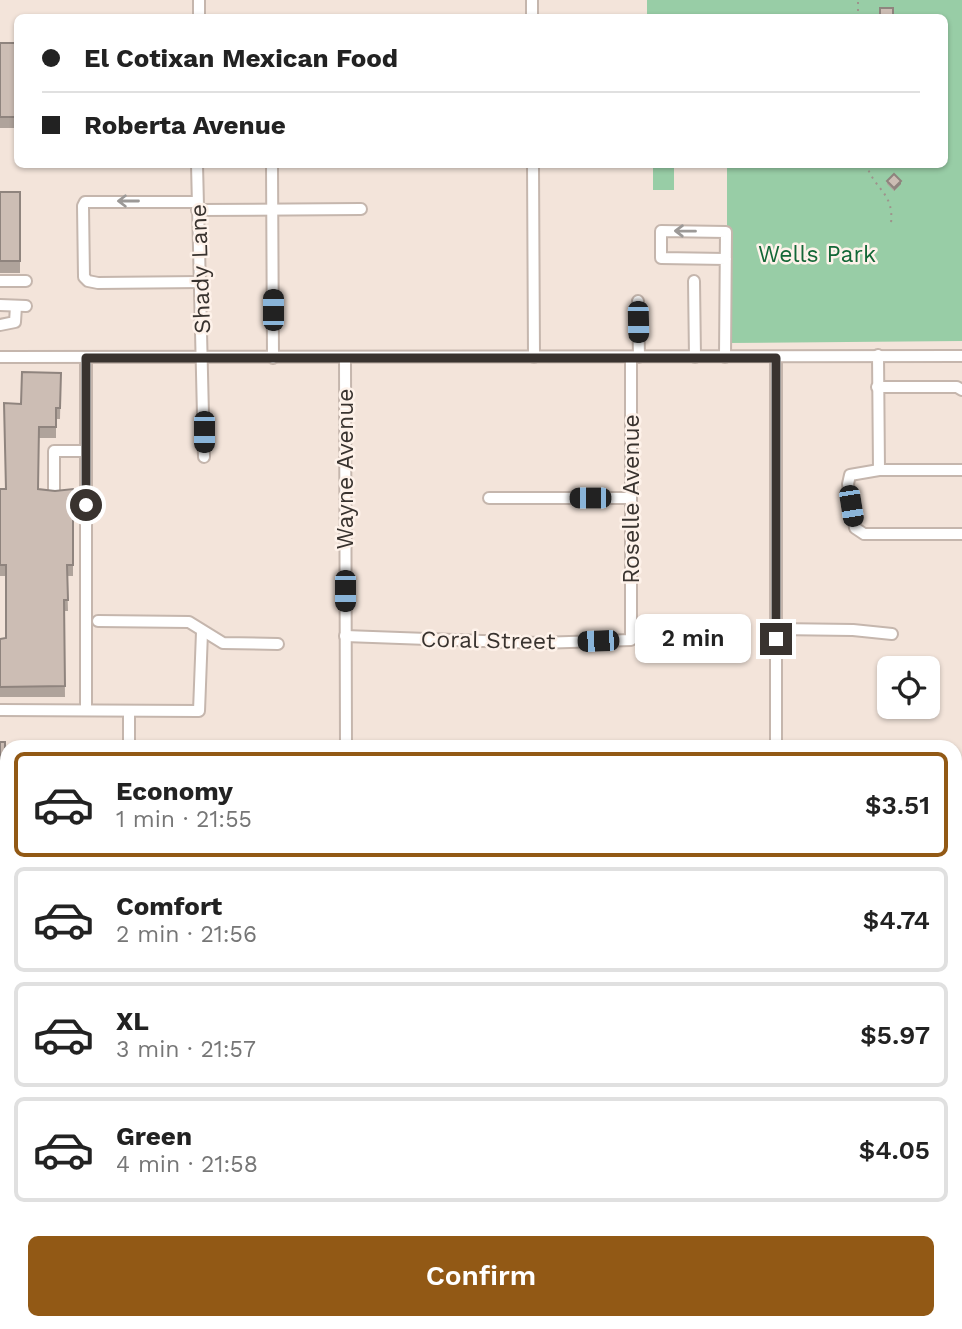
<!DOCTYPE html>
<html lang="en">
<head>
<meta charset="utf-8">
<style>
	:root { --surface:#fff; --page:#f6f6f6; --text:#222; --muted:#767676; --line:#e0e0e0; --accent:#925915 }
	body { margin:0; font-family:"Work Sans",sans-serif; background:var(--page); color:var(--text); height:100vh; display:flex; flex-direction:column; font-size:26px; white-space:nowrap }
	* { box-sizing:border-box; margin:0 }
	p { font-size:23px; color:var(--muted) }
	.icon { flex:none; width:38px; height:38px; fill:none; stroke:currentColor; stroke-width:2; stroke-linecap:round; stroke-linejoin:round }
	.map { position:relative; flex:1; overflow:hidden }
	.drawer { position:absolute; left:0px; top:740px; width:962px; height:590px; display:flex; flex-direction:column; background:var(--surface); border-radius:21px 21px 0 0; box-shadow:0 2px 5px #0004 }
	.drawer>* { flex:none }
	.top-card { position:absolute; left:14px; top:14px; width:934px; height:154px; border-radius:10px; box-shadow:0 2px 5px #0004; display:grid; align-content:center; height:154px; padding:0 28px; background:var(--surface) }
	.buttons { position:absolute; left:877px; top:656px; display:grid; gap:14px }
	.buttons a { display:grid; place-items:center; width:63px; height:63px; border-radius:10px; background:var(--surface); box-shadow:0 2px 5px #0004; font-size:35px }
	.end { position:absolute; width:32px; height:32px; margin:-16px; border:9px solid #39332f; background:#fff; box-shadow:0 0 0 4px #fff }
	.from { border-radius:50% }
	.bubble { position:absolute; height:49px; border-radius:10px; background:var(--surface); box-shadow:0 2px 5px #0004; font-size:23px; font-weight:600; line-height:49px; text-align:center }
	.car { position:absolute; width:21px; height:42px; margin:-21px -10px; border-radius:9px; box-shadow:0 0 5px 2px #0007; background:linear-gradient(#222 24%,#8ab4d8 0 40%,#222 0 76%,#8ab4d8 0 86%,#222 0) }
	.top-card b { display:flex; align-items:center; gap:24px; height:66px; font-size:26px }
	.top-card b+b { border-top:2px solid var(--line) }
	.top-card i { width:18px; height:18px; background:var(--text) }
	ul { padding:12px 0 0; list-style:none }
	li { display:flex; align-items:center; gap:21px; height:105px; margin:0 14px 10px; padding:0 14px; border:4px solid var(--line); border-radius:10px }
	li div { flex:1 }
	li b { display:block; font-size:26px }
	li em { font-style:normal; font-weight:600 }
	li.selected { border-color:var(--accent) }
	li>.icon { width:63px; height:63px; stroke-width:1.5 }
	.cta { display:flex; gap:14px; margin-top:auto; padding:14px 28px }
	.cta a { flex:1; height:80px; border-radius:10px; background:var(--accent); color:#fff; font-size:28px; font-weight:600; line-height:80px; text-align:center }
	.map>svg:first-child { display:block }
</style>
</head>
<body>
<div class="map">
<svg width="962" height="1329" viewBox="0 0 962 1329">
	<rect width="100%" height="100%" fill="#f3e4da"/>
	<g fill="#98cda6">
		<polygon points="647,0 962,0 962,341 727,343 727,165 945,164 945,18 647,18"/>
		<rect x="653" y="165" width="21" height="25"/>
	</g>
	<g fill="none" stroke-linecap="round" stroke-linejoin="round">
		<g stroke="#59d1d1" stroke-width="3.5">
			<polyline points="956,957 962,957"/>
			<polyline points="0,983 7,983"/>
		</g>
		<defs>
			<g id="minor">
				<polyline points="199,0 199,18"/>
				<polyline points="532,0 532,18"/>
				<polyline points="197,164 204,457"/>
				<polyline points="272,164 273,358"/>
				<polyline points="533,164 534,357"/>
				<polyline points="196,202 85,202 83,206 84,277 88,281 98,283 201,282"/>
				<polyline points="197,210 361,209"/>
				<polyline points="0,281 26,281"/>
				<polyline points="694,281 695,357"/>
				<polyline points="638,301 639,357"/>
				<polyline points="0,305 26,306"/>
				<polyline points="0,325 15,322 16,306"/>
				<polyline points="878,355 879,470"/>
				<polyline points="0,357 962,356"/>
				<polyline points="86,357 86,710"/>
				<polyline points="725,357 726,232 661,231 661,258 726,259"/>
				<polyline points="776,357 776,747"/>
				<polyline points="345,358 346,747"/>
				<polyline points="877,387 957,387 962,390"/>
				<polyline points="962,470 879,470 850,475 848,484 855,528 864,534 962,534"/>
				<polyline points="54,494 54,451 86,451"/>
				<polyline points="489,498 631,498"/>
				<polyline points="98,621 189,622 223,643 278,644"/>
				<polyline points="776,629 853,630 892,634"/>
				<polyline points="345,636 539,643 631,640 631,357"/>
				<polyline points="0,710 199,711 202,632"/>
				<polyline points="129,711 129,747"/>
				<polyline points="956,774 962,774"/>
				<polyline points="0,795 7,795"/>
				<polyline points="0,1058 7,1058"/>
				<polyline points="956,1059 962,1059"/>
				<polyline points="0,1287 7,1287"/>
				<polyline points="956,1287 962,1287"/>
				<polyline points="36,1323 36,1329"/>
				<polyline points="402,1323 402,1329"/>
				<polyline points="535,1323 535,1329"/>
				<polyline points="653,1323 653,1329"/>
				<polyline points="235,1329 237,1323"/>
			</g>
			<g id="highway">
				<polyline points="0,833 7,833"/>
				<polyline points="956,874 962,874"/>
				<polyline points="0,875 7,875"/>
				<polyline points="956,915 962,915"/>
				<polyline points="0,919 7,919"/>
				<polyline points="0,958 7,957"/>
			</g>
		</defs>
		<use href="#minor" stroke="#c5b6ad" stroke-width="14"/>
		<use href="#highway" stroke="#cccac9" stroke-width="19"/>
		<g stroke="#9e938c" stroke-width="2" stroke-dasharray="2 5" stroke-linecap="butt">
			<polyline points="858,18 858,0"/>
			<path d="M866,164C875,191 894,192 891,223"/>
		</g>
		<use href="#minor" stroke="#fff" stroke-width="10"/>
		<use href="#highway" stroke="#3e9ebf" stroke-width="16"/>
	</g>
	<g fill="#afa39b">
		<rect x="0" y="43" width="18" height="85"/>
		<polygon points="887,181 901,184 894,191 887,184"/>
		<rect x="0" y="192" width="20" height="81"/>
		<polygon points="61,373 60,419 56,419 56,438 39,438 38,489 55,491 73,489 73,576 67,576 68,611 64,611 65,697 0,697 0,639 6,638 6,576 0,576 0,489 6,489 21,404"/>
		<polygon points="0,742 5,747 51,747 7,747 7,787 0,788"/>
		<rect x="0" y="987" width="7" height="51"/>
		<polygon points="704,1323 719,1323 718,1329 704,1329"/>
	</g>
	<polygon fill="#8f847e" points="901,181 901,184 894,191 894,188"/>
	<g fill="#ccbdb4" stroke="#8f847e" stroke-width="2">
		<rect x="880" y="8" width="13" height="10"/>
		<rect x="0" y="43" width="18" height="74"/>
		<polygon points="894,174 901,181 894,188 887,181"/>
		<rect x="0" y="192" width="20" height="69"/>
		<polygon points="22,372 61,373 60,408 56,408 56,427 39,427 38,489 55,491 73,489 73,565 67,565 68,600 64,600 65,686 0,687 0,639 6,638 6,565 0,565 0,489 6,489 4,403 21,404"/>
		<polygon points="0,742 5,742 5,747 38,747 38,744 51,744 51,747 7,747 7,775 0,776"/>
		<rect x="0" y="987" width="7" height="38"/>
		<polygon points="704,1323 718,1323 718,1325 704,1324"/>
	</g>
	<defs><path id="oneway-shaft" d="M-6 0H5M1.5-3L5.5 0L1.5 3" fill="none" stroke-width="1.6" stroke-linecap="round" stroke-linejoin="round" transform="scale(1.75)"/></defs>
	<g stroke="#9c9997">
		<use href="#oneway-shaft" transform="translate(128 201) rotate(-180)"/>
		<use href="#oneway-shaft" transform="translate(685 231) rotate(-179)"/>
	</g>
	<g fill="none" stroke-linecap="round" stroke-linejoin="round">
		<polyline stroke="#39332f" stroke-width="9" points="86,505 86,358 776,358 776,639"/>
	</g>
	<g text-anchor="middle" stroke-width="5" stroke-linejoin="round" paint-order="stroke">
		<g font-size="23" fill="#136736" stroke="#fef2ea">
			<text x="817" y="262">Wells Park</text>
		</g>
		<g font-size="23" fill="#39332f" stroke="#fef2ea">
			<text transform="translate(200 269) rotate(-92)" y="8">Shady Lane</text>
			<text transform="translate(345 469) rotate(-90)" y="8">Wayne Avenue</text>
			<text transform="translate(631 499) rotate(-90)" y="8">Roselle Avenue</text>
			<text transform="translate(488 640) rotate(1)" y="8">Coral Street</text>
		</g>
	</g>
</svg>
<div class="buttons">
<a><svg class="icon" aria-label="locate" viewBox="0 0 24 24"><circle cx="12" cy="12" r="6"/><path d="M12 2v4M12 18v4M2 12h4M18 12h4"/></svg></a>
</div>
<i class="end from" style="left:86px;top:505px"></i>
<i class="end" style="left:776px;top:639px"></i>
<div class="bubble" style="left:635px;top:614px;width:116px">2 min</div>
<i class="car" style="left:273px;top:310px;rotate:0deg"></i>
<i class="car" style="left:638px;top:322px;rotate:179deg"></i>
<i class="car" style="left:204px;top:432px;rotate:180deg"></i>
<i class="car" style="left:590px;top:498px;rotate:270deg"></i>
<i class="car" style="left:851px;top:506px;rotate:171deg"></i>
<i class="car" style="left:345px;top:591px;rotate:180deg"></i>
<i class="car" style="left:598px;top:641px;rotate:268deg"></i>
<div class="top-card">
<b><i class="from"></i>El Cotixan Mexican Food</b>
<b><i></i>Roberta Avenue</b>
</div>
<section class="drawer">
<ul>
<li class="selected"><svg class="icon" aria-label="car" viewBox="0 0 24 24"><path d="M5 17H2v-5l4-1 3-4h7l3 4 3 1v5h-3M9 17h6M6 11h13"/><circle cx="7" cy="17" r="2"/><circle cx="17" cy="17" r="2"/></svg><div><b>Economy</b><p>1 min · 21:55</p></div><em>$3.51</em></li>
<li><svg class="icon" aria-label="car" viewBox="0 0 24 24"><path d="M5 17H2v-5l4-1 3-4h7l3 4 3 1v5h-3M9 17h6M6 11h13"/><circle cx="7" cy="17" r="2"/><circle cx="17" cy="17" r="2"/></svg><div><b>Comfort</b><p>2 min · 21:56</p></div><em>$4.74</em></li>
<li><svg class="icon" aria-label="car" viewBox="0 0 24 24"><path d="M5 17H2v-5l4-1 3-4h7l3 4 3 1v5h-3M9 17h6M6 11h13"/><circle cx="7" cy="17" r="2"/><circle cx="17" cy="17" r="2"/></svg><div><b>XL</b><p>3 min · 21:57</p></div><em>$5.97</em></li>
<li><svg class="icon" aria-label="car" viewBox="0 0 24 24"><path d="M5 17H2v-5l4-1 3-4h7l3 4 3 1v5h-3M9 17h6M6 11h13"/><circle cx="7" cy="17" r="2"/><circle cx="17" cy="17" r="2"/></svg><div><b>Green</b><p>4 min · 21:58</p></div><em>$4.05</em></li>
</ul>
<div class="cta"><a>Confirm</a></div>
</section>
</div>
</body>
</html>
